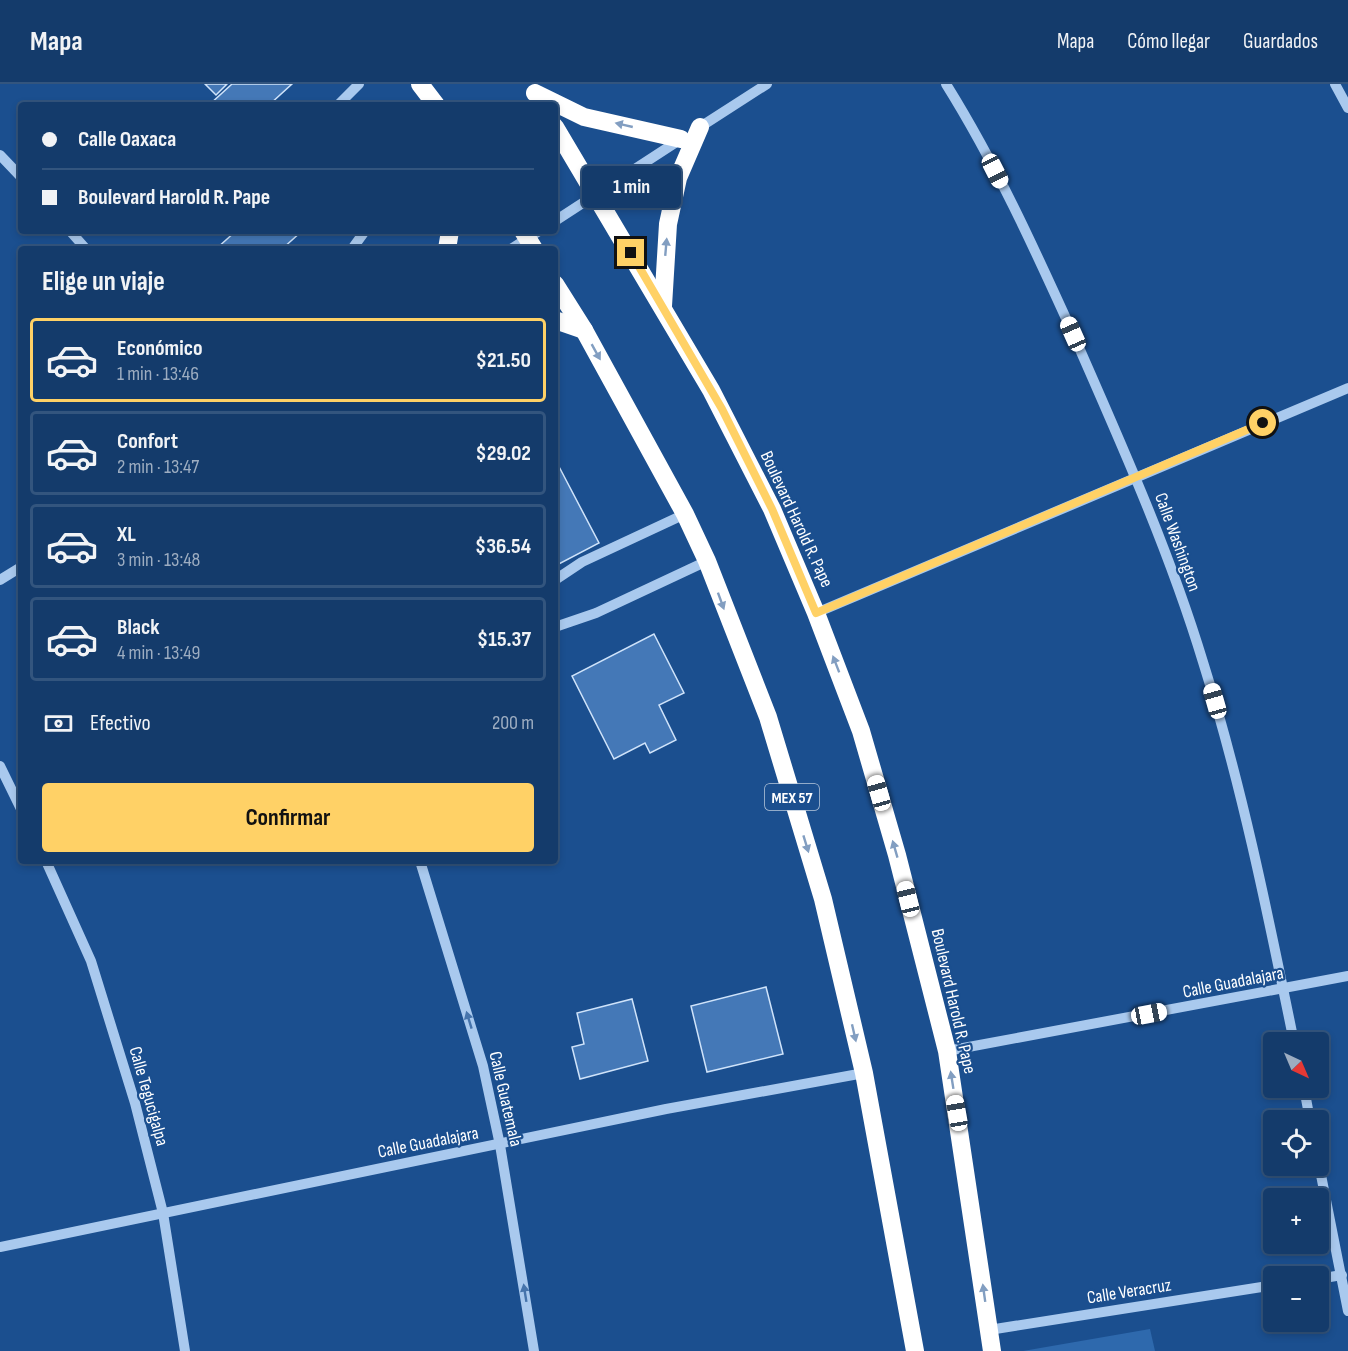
<!DOCTYPE html>
<html lang="es">
<head>
<meta charset="utf-8">
<style>
	:root { --surface:#143b6b; --page:#214673; --text:#f1f3f6; --muted:#9dadc1; --line:#33557e; --accent:#ffd166 }
	body { margin:0; font-family:"Sofia Sans Condensed",sans-serif; background:var(--page); color:var(--text); height:100vh; display:flex; flex-direction:column; font-size:22px; white-space:nowrap }
	* { box-sizing:border-box; margin:0 }
	p { font-size:20px; color:var(--muted) }
	.icon { flex:none; width:33px; height:33px; fill:none; stroke:currentColor; stroke-width:2; stroke-linecap:round; stroke-linejoin:round }
	.map { position:relative; flex:1; overflow:hidden }
	.sheet { position:absolute; left:18px; top:162px; width:540px; height:618px; display:flex; flex-direction:column; background:var(--surface); border-radius:6px; box-shadow:0 3px 9px #0003,0 0 0 2px var(--line) }
	.sheet>* { flex:none }
	.banner { position:absolute; left:18px; top:18px; width:540px; height:132px; border-radius:6px; box-shadow:0 3px 9px #0003,0 0 0 2px var(--line); display:grid; align-content:center; height:132px; padding:0 24px; background:var(--surface) }
	.needle { width:39px; rotate:136deg }
	.buttons { position:absolute; left:1263px; top:948px; display:grid; gap:12px }
	.buttons a { display:grid; place-items:center; width:66px; height:66px; border-radius:6px; background:var(--surface); box-shadow:0 3px 9px #0003,0 0 0 2px var(--line); font-size:30px }
	.end { position:absolute; width:27px; height:27px; margin:-14px; border:8px solid #ffd166; background:#111; box-shadow:0 0 0 3px #111 }
	.from { border-radius:50% }
	.bubble { position:absolute; height:42px; border-radius:6px; background:var(--surface); box-shadow:0 3px 9px #0003,0 0 0 2px var(--line); font-size:20px; font-weight:700; line-height:42px; text-align:center }
	.car { position:absolute; width:18px; height:36px; margin:-18px -9px; border-radius:8px; box-shadow:0 0 4px 2px #0007; background:linear-gradient(#fff 24%,#345 0 40%,#fff 0 76%,#345 0 86%,#fff 0) }
	.banner b { display:flex; align-items:center; gap:21px; height:57px; font-size:22px }
	.banner b+b { border-top:2px solid var(--line) }
	.banner i { width:15px; height:15px; background:var(--text) }
	ul { padding:0; list-style:none }
	li { display:flex; align-items:center; gap:18px; height:84px; margin:0 12px 9px; padding:0 12px; border:3px solid var(--line); border-radius:6px }
	li div { flex:1 }
	li b { display:block; font-size:22px }
	li em { font-style:normal; font-weight:700 }
	li.current { border-color:var(--accent) }
	li>.icon { width:54px; height:54px; stroke-width:1.5 }
	h2 { padding:0 24px; font-size:27px; line-height:72px }
	.pay { display:flex; align-items:center; gap:15px; height:66px; padding:0 24px; font-size:22px }
	.pay p { margin-inline-start:auto }
	.action { display:flex; gap:12px; margin-top:auto; padding:12px 24px }
	.action a { flex:1; height:69px; border-radius:6px; background:var(--accent); color:#111; font-size:24px; font-weight:700; line-height:69px; text-align:center }
	header { display:flex; align-items:center; gap:36px; box-sizing:border-box; height:84px; padding:0 30px; background:var(--surface); border-bottom:2px solid var(--line) }
	header strong { font-size:28px }
	nav { display:flex; gap:33px; margin-inline-start:auto; font-size:21px }
	.map>svg:first-child { display:block }
</style>
</head>
<body>
<header>
<strong>Mapa</strong>
<nav><a>Mapa</a><a>Cómo llegar</a><a>Guardados</a></nav>
</header>
<div class="map">
<svg width="1348" height="1267" viewBox="0 0 1348 1267">
	<rect width="100%" height="100%" fill="#1b4f8f"/>
	<polygon fill="#2e69ad" points="1150,1245 1155,1267 1023,1267"/>
	<g fill="#4478b7" stroke="#cfe3fa" stroke-width="1.5">
		<polygon points="205,0 227,0 216,11"/>
		<polygon points="232,0 292,0 269,21 209,21"/>
		<polygon points="236,147 302,147 282,165 216,165"/>
		<polygon points="555,375 599,459 555,482"/>
		<polygon points="654,550 684,609 659,621 676,656 650,669 645,659 614,675 572,592"/>
		<polygon points="766,903 783,970 707,988 691,922"/>
		<polygon points="632,915 648,977 580,995 572,963 584,960 577,929"/>
	</g>
	<g fill="none" stroke-linecap="round" stroke-linejoin="round">
		<g stroke="#a9c9ee" stroke-width="10">
			<path d="M946,0C996,80 1035,166 1074,252C1121,359 1169,466 1203,578C1242,702 1268,831 1294,958"/>
			<polyline points="1335,0 1348,24"/>
			<polyline points="338,21 359,0"/>
			<polyline points="697,45 767,0"/>
			<polyline points="0,71 21,93"/>
			<polyline points="555,137 681,55"/>
			<polyline points="70,147 86,165"/>
			<polyline points="352,165 365,147"/>
			<polyline points="511,165 539,147"/>
			<polyline points="0,496 21,483"/>
			<polyline points="555,496 582,478 685,430"/>
			<polyline points="816,529 1348,304"/>
			<polyline points="555,543 596,529 707,477"/>
			<polyline points="0,682 21,725"/>
			<polyline points="46,777 91,877 135,1019 163,1129 185,1267"/>
			<polyline points="420,777 483,982 500,1061 534,1267"/>
			<polyline points="947,967 1348,892"/>
			<polyline points="1304,1004 1310,1036"/>
			<polyline points="1318,1076 1348,1227"/>
			<polyline points="0,1163 666,1025 864,989"/>
			<polyline points="1318,1195 1342,1191"/>
			<polyline points="989,1246 1274,1201"/>
		</g>
		<g stroke="#fff" stroke-width="18">
			<polyline points="420,0 436,21"/>
			<polyline points="535,9 584,33 681,55"/>
			<polyline points="555,43 711,306 772,425 816,529 861,647 897,771 947,967 992,1267"/>
			<polyline points="523,147 534,165"/>
			<polyline points="447,165 450,147"/>
			<polyline points="555,200 584,246 685,430 707,477 768,633 823,815 864,989 915,1267"/>
			<polyline points="663,222 668,140 678,94 700,43"/>
			<polyline points="555,236 584,246"/>
		</g>
	</g>
	<defs><path id="oneway-solid" d="M-6-.8H1V-3.2L6.5 0L1 3.2V.8H-6Z" transform="scale(1.5)"/></defs>
	<g fill="#829ec1">
		<use href="#oneway-solid" transform="translate(624 41) rotate(-167)"/>
		<use href="#oneway-solid" transform="translate(666 163) rotate(-85)"/>
		<use href="#oneway-solid" transform="translate(596 268) rotate(61)"/>
		<use href="#oneway-solid" transform="translate(721 517) rotate(70)"/>
		<use href="#oneway-solid" transform="translate(836 580) rotate(-111)"/>
		<use href="#oneway-solid" transform="translate(806 760) rotate(73)"/>
		<use href="#oneway-solid" transform="translate(895 765) rotate(-106)"/>
		<use href="#oneway-solid" transform="translate(854 949) rotate(77)"/>
		<use href="#oneway-solid" transform="translate(952 996) rotate(-99)"/>
		<use href="#oneway-solid" transform="translate(984 1209) rotate(-98)"/>
	</g>
	<g fill="#4674ac">
		<use href="#oneway-solid" transform="translate(469 936) rotate(-107)"/>
		<use href="#oneway-solid" transform="translate(525 1209) rotate(-99)"/>
	</g>
	<g fill="none" stroke-linecap="round" stroke-linejoin="round">
		<polyline stroke="#ffd166" stroke-width="8" points="631,169 722,325 772,425 816,529 1263,339"/>
	</g>
	<g text-anchor="middle" stroke-width="4.5" stroke-linejoin="round" paint-order="stroke">
		<rect fill="#1b4f8f" stroke="#bbcadd" stroke-width="1.5" x="765" y="700" width="54" height="26" rx="4.5"/>
		<g font-size="16" font-weight="bold" fill="#fff">
			<text x="792" y="719">MEX 57</text>
		</g>
		<g font-size="18" fill="#fff" stroke="#1b4f8f">
			<text transform="translate(797 435) rotate(65)" y="6">Boulevard Harold R. Pape</text>
			<text transform="translate(1178 458) rotate(70)" y="6">Calle Washington</text>
			<text transform="translate(1233 898) rotate(-11)" y="6">Calle Guadalajara</text>
			<text transform="translate(954 917) rotate(77)" y="6">Boulevard Harold R. Pape</text>
			<text transform="translate(149 1012) rotate(74)" y="6">Calle Tegucigalpa</text>
			<text transform="translate(506 1015) rotate(77)" y="6">Calle Guatemala</text>
			<text transform="translate(428 1058) rotate(-11)" y="6">Calle Guadalajara</text>
			<text transform="translate(1129 1207) rotate(-9)" y="6">Calle Veracruz</text>
		</g>
	</g>
</svg>
<div class="buttons">
<a><svg class="needle" viewBox="-14 -14 28 28"><path d="M0-13l5 13h-10z" fill="#e53935"/><path d="M0 13l5-13h-10z" fill="#9dadc1"/></svg></a>
<a><svg class="icon" aria-label="locate" viewBox="0 0 24 24"><circle cx="12" cy="12" r="6"/><path d="M12 2v4M12 18v4M2 12h4M18 12h4"/></svg></a>
<a>+</a>
<a>−</a>
</div>
<i class="end from" style="left:1263px;top:339px"></i>
<i class="end" style="left:631px;top:169px"></i>
<div class="bubble" style="left:582px;top:82px;width:99px">1 min</div>
<i class="car" style="left:995px;top:87px;rotate:153deg"></i>
<i class="car" style="left:1073px;top:250px;rotate:336deg"></i>
<i class="car" style="left:1215px;top:617px;rotate:344deg"></i>
<i class="car" style="left:879px;top:709px;rotate:344deg"></i>
<i class="car" style="left:908px;top:815px;rotate:346deg"></i>
<i class="car" style="left:1149px;top:930px;rotate:79deg"></i>
<i class="car" style="left:957px;top:1029px;rotate:350deg"></i>
<div class="banner">
<b><i class="from"></i>Calle Oaxaca</b>
<b><i></i>Boulevard Harold R. Pape</b>
</div>
<section class="sheet">
<h2>Elige un viaje</h2>
<ul>
<li class="current"><svg class="icon" aria-label="car" viewBox="0 0 24 24"><path d="M5 17H2v-5l4-1 3-4h7l3 4 3 1v5h-3M9 17h6M6 11h13"/><circle cx="7" cy="17" r="2"/><circle cx="17" cy="17" r="2"/></svg><div><b>Económico</b><p>1 min · 13:46</p></div><em>$21.50</em></li>
<li><svg class="icon" aria-label="car" viewBox="0 0 24 24"><path d="M5 17H2v-5l4-1 3-4h7l3 4 3 1v5h-3M9 17h6M6 11h13"/><circle cx="7" cy="17" r="2"/><circle cx="17" cy="17" r="2"/></svg><div><b>Confort</b><p>2 min · 13:47</p></div><em>$29.02</em></li>
<li><svg class="icon" aria-label="car" viewBox="0 0 24 24"><path d="M5 17H2v-5l4-1 3-4h7l3 4 3 1v5h-3M9 17h6M6 11h13"/><circle cx="7" cy="17" r="2"/><circle cx="17" cy="17" r="2"/></svg><div><b>XL</b><p>3 min · 13:48</p></div><em>$36.54</em></li>
<li><svg class="icon" aria-label="car" viewBox="0 0 24 24"><path d="M5 17H2v-5l4-1 3-4h7l3 4 3 1v5h-3M9 17h6M6 11h13"/><circle cx="7" cy="17" r="2"/><circle cx="17" cy="17" r="2"/></svg><div><b>Black</b><p>4 min · 13:49</p></div><em>$15.37</em></li>
</ul>
<div class="pay"><svg class="icon" aria-label="cash" viewBox="0 0 24 24"><path d="M3 7h18v10H3z"/><circle cx="12" cy="12" r="2"/></svg>Efectivo<p>200 m</p></div>
<div class="action"><a>Confirmar</a></div>
</section>
</div>
</body>
</html>
